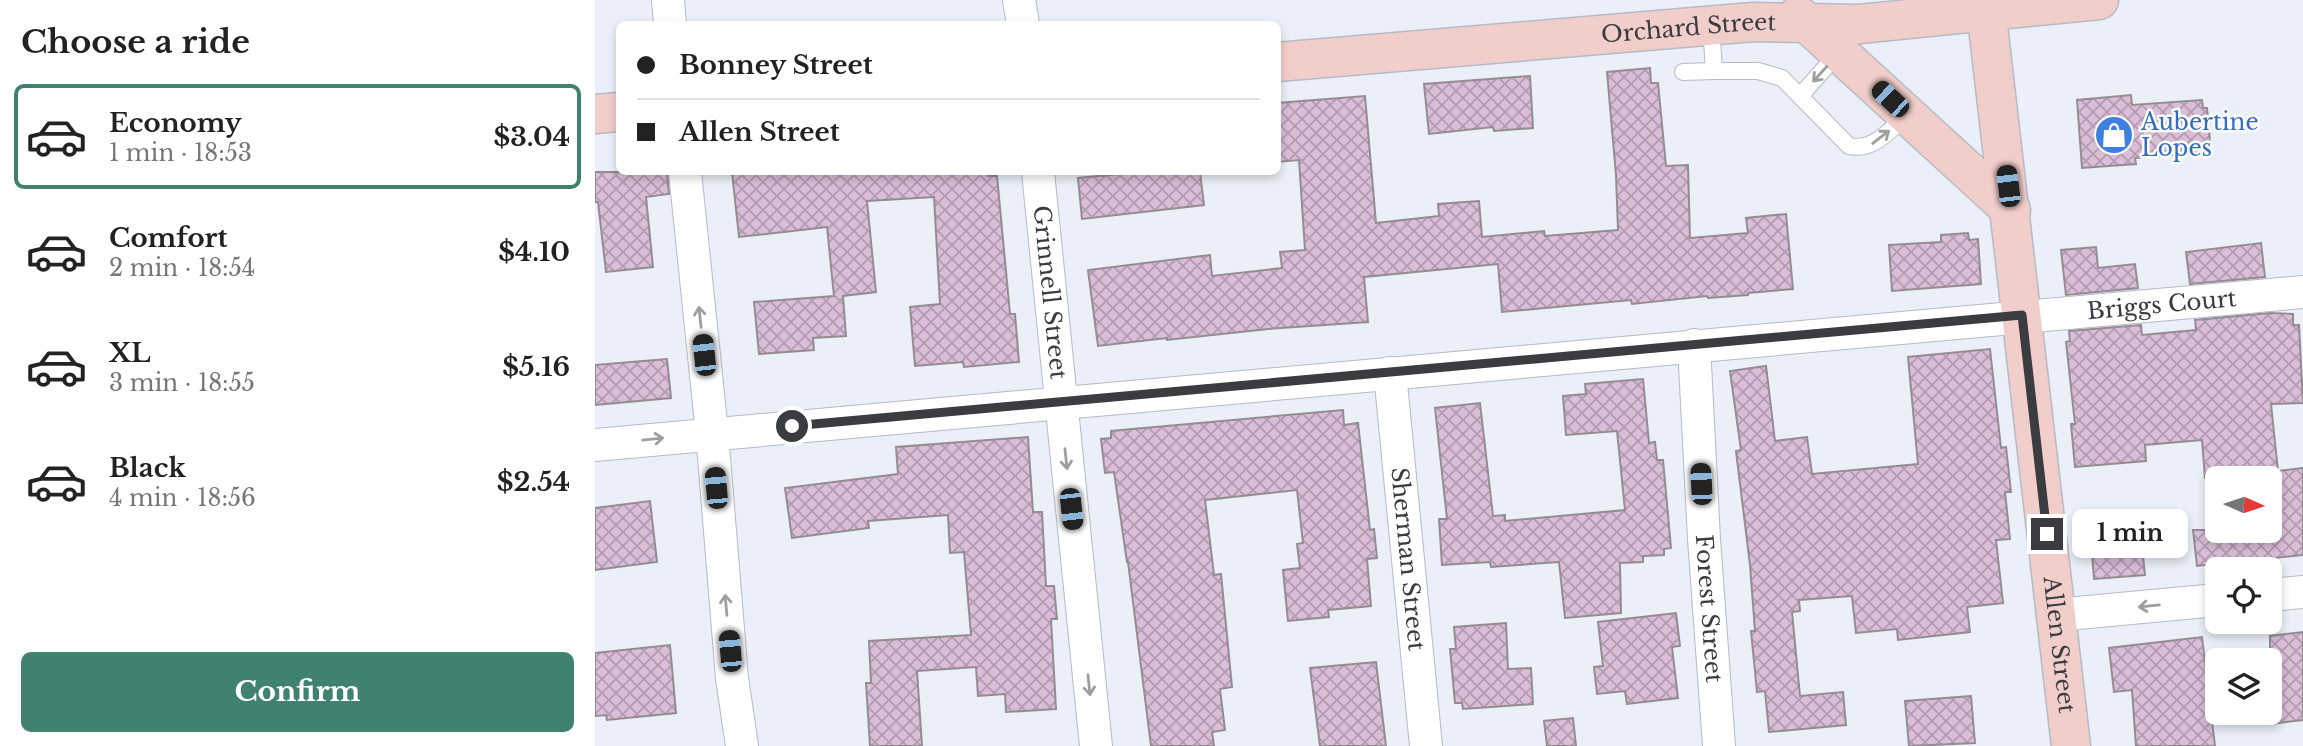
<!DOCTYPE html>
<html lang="en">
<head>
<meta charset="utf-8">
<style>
	:root { --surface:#fff; --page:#f6f6f6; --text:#222; --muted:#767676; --line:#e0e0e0; --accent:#41816f }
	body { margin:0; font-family:"Libre Baskerville",serif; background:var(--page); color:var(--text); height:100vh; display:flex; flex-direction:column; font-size:26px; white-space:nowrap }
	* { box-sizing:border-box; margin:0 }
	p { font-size:23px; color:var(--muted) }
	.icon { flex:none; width:38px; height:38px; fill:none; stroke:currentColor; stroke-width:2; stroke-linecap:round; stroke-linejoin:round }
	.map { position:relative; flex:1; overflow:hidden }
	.sheet { display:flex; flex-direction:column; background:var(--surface); width:595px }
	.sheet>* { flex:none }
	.guide { position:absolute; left:21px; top:21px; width:665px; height:154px; border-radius:10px; box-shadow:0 4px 10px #0003; display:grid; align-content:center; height:154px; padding:0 21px; background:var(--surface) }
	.needle { width:46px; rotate:93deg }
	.buttons { position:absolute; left:1610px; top:466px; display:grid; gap:14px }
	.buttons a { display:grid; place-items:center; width:77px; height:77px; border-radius:10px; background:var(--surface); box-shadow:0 4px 10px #0003; font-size:35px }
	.end { position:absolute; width:32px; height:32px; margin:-16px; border:9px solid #3a3c40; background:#fff; box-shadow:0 0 0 4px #fff }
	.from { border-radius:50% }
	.bubble { position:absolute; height:49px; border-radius:10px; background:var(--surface); box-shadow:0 4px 10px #0003; font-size:23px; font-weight:700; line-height:49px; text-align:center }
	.car { position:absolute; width:21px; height:42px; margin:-21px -10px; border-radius:9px; box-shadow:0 0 5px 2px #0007; background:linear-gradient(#222 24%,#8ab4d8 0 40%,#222 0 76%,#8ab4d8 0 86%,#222 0) }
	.guide b { display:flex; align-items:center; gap:24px; height:66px; font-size:26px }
	.guide b+b { border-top:2px solid var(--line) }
	.guide i { width:18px; height:18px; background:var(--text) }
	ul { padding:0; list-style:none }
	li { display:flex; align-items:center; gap:21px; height:105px; margin:0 14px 10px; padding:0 7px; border:4px solid transparent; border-radius:10px }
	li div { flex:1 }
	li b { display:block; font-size:26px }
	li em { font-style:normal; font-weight:700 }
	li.current { border-color:var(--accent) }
	li>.icon { width:63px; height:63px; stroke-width:1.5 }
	h2 { padding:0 21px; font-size:32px; line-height:84px }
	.button { display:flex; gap:14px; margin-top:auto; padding:14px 21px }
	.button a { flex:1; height:80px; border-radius:10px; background:var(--accent); color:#fff; font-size:28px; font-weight:700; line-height:80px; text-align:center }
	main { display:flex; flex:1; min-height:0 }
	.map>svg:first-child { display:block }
</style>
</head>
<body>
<main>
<section class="sheet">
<h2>Choose a ride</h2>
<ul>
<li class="current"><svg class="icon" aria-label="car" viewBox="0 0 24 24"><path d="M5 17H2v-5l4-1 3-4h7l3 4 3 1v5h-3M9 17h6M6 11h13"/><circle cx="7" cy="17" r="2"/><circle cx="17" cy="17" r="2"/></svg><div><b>Economy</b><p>1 min · 18:53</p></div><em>$3.04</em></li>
<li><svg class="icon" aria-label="car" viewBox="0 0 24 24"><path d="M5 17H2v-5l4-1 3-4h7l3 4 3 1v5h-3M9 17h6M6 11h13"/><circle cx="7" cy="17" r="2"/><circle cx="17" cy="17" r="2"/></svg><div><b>Comfort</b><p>2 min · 18:54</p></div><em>$4.10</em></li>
<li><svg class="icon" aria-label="car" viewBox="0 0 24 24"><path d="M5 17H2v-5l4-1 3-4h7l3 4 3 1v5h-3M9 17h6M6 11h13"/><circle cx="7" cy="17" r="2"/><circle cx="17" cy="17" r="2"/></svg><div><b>XL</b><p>3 min · 18:55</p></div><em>$5.16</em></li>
<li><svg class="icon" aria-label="car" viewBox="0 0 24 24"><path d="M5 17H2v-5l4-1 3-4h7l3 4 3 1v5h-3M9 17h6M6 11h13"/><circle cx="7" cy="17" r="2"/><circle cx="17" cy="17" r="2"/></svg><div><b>Black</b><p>4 min · 18:56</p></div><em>$2.54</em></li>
</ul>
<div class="button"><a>Confirm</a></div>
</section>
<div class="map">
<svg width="1708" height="746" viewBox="0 0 1708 746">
	<defs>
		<pattern id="building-cross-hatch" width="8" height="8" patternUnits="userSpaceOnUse" patternTransform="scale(1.75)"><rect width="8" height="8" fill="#dabdd7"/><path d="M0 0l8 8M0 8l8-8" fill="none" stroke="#b29bb0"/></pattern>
	</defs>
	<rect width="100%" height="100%" fill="#eaeff9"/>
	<g fill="url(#building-cross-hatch)" stroke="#958c93" stroke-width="2">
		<polygon points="1055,68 1056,83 1063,83 1071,166 1093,165 1095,238 1153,233 1151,218 1191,214 1198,289 1153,293 1153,295 1113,298 1112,296 1037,304 1036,300 907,312 903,264 769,277 773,322 673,329 572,340 572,338 503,346 493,270 615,255 617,276 687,268 685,252 710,250 704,160 682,162 682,103 770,96 781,223 844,216 843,204 884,201 887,237 949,231 950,236 1023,230 1021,175 1012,72"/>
		<polygon points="935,76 938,128 899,131 898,127 834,134 829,84"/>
		<polygon points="1536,95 1537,105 1607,100 1608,108 1612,108 1616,152 1540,158 1541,164 1487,168 1482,100"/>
		<polygon points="0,172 72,172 74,194 51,197 58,267 11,272 3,202 0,202"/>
		<polygon points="137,172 392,172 393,176 402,176 415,314 420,314 424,362 369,367 368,362 320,366 315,307 345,304 339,197 272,201 281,292 248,296 251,336 218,338 219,350 164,354 159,302 239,296 232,227 144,237"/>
		<polygon points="546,172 605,172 609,205 487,219 483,178"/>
		<polygon points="1373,233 1374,240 1383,239 1386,284 1297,291 1294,245 1346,242 1346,235"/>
		<polygon points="1666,243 1670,277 1595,284 1591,252"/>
		<polygon points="1501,247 1503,268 1540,264 1543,288 1471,295 1466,250"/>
		<polygon points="1675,313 1698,314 1698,325 1704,325 1708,403 1676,404 1683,471 1708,468 1708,555 1602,566 1598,530 1675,530 1675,478 1610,478 1607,440 1550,445 1551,461 1480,467 1476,424 1480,424 1471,342 1475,341 1474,331 1546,325 1547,335 1601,330 1600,320"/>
		<polygon points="1395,349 1406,448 1411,447 1416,492 1410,492 1415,539 1401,540 1408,603 1372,607 1375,632 1303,640 1302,629 1261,633 1257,596 1204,600 1205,611 1197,612 1205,696 1248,692 1251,725 1174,732 1170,691 1162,692 1156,631 1160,631 1155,565 1141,451 1146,450 1135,371 1171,366 1180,441 1212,437 1217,474 1323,464 1313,357"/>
		<polygon points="72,359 76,398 0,405 0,365"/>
		<polygon points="1048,379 1054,443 1060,442 1062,460 1068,460 1076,548 1069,549 1069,555 1048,556 1048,562 1025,563 1026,613 970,618 964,562 896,567 895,562 847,565 844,519 852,519 840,408 885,403 898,516 910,515 910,521 1030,510 1022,431 971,435 968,396 991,394 990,384"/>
		<polygon points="748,410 749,425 763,423 775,530 779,529 782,558 772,559 776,606 733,610 734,617 693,621 688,570 705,568 702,544 708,543 702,490 610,500 619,575 626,574 637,687 625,689 630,730 617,732 619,746 556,746 533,562 532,562 519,472 510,473 506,439 516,438 516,431"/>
		<polygon points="433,437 438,512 447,512 451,586 459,586 462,619 456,619 461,709 411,712 410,694 383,696 381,667 322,671 327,746 275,746 271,683 276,683 274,641 376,635 369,552 355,553 353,515 273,521 274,528 197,538 190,488 303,474 301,447"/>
		<polygon points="55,501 62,562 0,570 0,508"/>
		<polygon points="1546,537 1550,575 1499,579 1496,541"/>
		<polygon points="1081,613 1085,646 1077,647 1083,698 1032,704 1030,691 1002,694 999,667 1008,666 1003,622"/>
		<polygon points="911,623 913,669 936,668 938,704 868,709 867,703 860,703 855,649 861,649 859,627"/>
		<polygon points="1708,632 1708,720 1675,724 1675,636"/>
		<polygon points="1607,637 1620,746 1541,746 1537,690 1519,692 1514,648"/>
		<polygon points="75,645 81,713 12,720 11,715 0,716 0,653"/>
		<polygon points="781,662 791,746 725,746 715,668"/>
		<polygon points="1376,696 1380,743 1314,746 1310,701"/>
		<polygon points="978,718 981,746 952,746 949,721"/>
	</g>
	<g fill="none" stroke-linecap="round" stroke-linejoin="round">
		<defs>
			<g id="lane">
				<path d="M1116,26L1119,71H1163L1187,78L1254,146C1280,151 1294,130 1312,115"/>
				<polyline points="1088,72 1119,71"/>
				<polyline points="1206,95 1244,52"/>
			</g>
			<g id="street">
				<polyline points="73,0 75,24"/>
				<polyline points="424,0 428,24"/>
				<polyline points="90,172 117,433 137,678 147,746"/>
				<path id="s1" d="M443,172L501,746"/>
				<path id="s2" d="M1099,345L1109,539L1124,746"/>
				<path id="s3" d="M795,373L831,746"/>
				<path id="s4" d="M0,445L1708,292"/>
				<polyline points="1675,595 1708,592"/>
				<polyline points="1461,615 1622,600"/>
			</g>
			<g id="secondary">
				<path id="s5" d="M1390,0L1476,746"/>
				<polyline points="1203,15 1416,210"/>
				<path id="s6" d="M682,62L1158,22L1264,24L1504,0"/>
				<polyline points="0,114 24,112"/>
			</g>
		</defs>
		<use href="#lane" stroke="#b5bac4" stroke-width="18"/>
		<use href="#street" stroke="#b5bac4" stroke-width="34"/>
		<use href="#secondary" stroke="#b5bac4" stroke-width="41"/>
		<use href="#lane" stroke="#fff" stroke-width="16"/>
		<use href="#street" stroke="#fff" stroke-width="32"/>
		<use href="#secondary" stroke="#f2cecb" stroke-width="38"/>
	</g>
	<defs><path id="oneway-shaft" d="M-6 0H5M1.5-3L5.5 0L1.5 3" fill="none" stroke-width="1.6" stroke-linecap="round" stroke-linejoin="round" transform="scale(1.75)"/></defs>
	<g stroke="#9c9ea0">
		<use href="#oneway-shaft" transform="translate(1225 74) rotate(132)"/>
		<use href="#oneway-shaft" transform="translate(1286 137) rotate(-38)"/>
		<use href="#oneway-shaft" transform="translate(105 317) rotate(-96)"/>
		<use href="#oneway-shaft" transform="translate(58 439) rotate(-6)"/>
		<use href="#oneway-shaft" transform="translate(471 459) rotate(84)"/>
		<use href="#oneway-shaft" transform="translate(131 605) rotate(-95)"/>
		<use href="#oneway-shaft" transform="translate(1554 606) rotate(174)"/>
		<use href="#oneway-shaft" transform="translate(494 685) rotate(84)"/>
	</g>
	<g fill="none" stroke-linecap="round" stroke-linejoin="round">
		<polyline stroke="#3a3c40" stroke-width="9" points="197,426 1427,315 1452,534"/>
	</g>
	<defs>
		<symbol id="shop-disc" viewBox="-11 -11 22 22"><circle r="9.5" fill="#3f7fe0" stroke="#fbfcfe"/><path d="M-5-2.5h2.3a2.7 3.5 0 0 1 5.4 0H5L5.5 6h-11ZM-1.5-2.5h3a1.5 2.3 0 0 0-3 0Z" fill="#fff"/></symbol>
	</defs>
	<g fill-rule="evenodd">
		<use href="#shop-disc" x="1497" y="113" width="44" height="44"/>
	</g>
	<g text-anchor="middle" stroke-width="5" stroke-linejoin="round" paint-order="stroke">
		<g font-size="23" fill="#3a3c40" stroke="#fbfcfe">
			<text dy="8" stroke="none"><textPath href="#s6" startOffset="413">Orchard Street</textPath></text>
			<text dy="8" stroke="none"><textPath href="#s1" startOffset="121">Grinnell Street</textPath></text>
			<text dy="8" stroke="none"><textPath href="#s4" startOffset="1573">Briggs Court</textPath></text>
			<text dy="8" stroke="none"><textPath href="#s3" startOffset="187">Sherman Street</textPath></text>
			<text dy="8" stroke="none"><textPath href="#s2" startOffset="264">Forest Street</textPath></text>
			<text dy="8" stroke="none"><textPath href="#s5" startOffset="649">Allen Street</textPath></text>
		</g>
		<g font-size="23" fill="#366cbe" stroke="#fbfcfe" text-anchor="start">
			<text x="1546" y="130">Aubertine<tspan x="1546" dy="26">Lopes</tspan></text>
		</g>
	</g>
</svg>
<div class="buttons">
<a><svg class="needle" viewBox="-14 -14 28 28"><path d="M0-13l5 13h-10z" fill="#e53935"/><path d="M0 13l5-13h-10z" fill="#767676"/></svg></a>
<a><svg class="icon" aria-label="locate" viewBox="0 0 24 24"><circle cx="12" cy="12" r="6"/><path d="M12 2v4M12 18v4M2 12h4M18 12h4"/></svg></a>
<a><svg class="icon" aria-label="layers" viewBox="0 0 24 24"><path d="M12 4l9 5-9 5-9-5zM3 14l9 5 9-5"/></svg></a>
</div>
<i class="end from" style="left:197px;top:426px"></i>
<i class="end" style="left:1452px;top:534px"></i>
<div class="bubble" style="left:1477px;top:509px;width:116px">1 min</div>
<i class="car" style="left:1295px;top:99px;rotate:313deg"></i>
<i class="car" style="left:1413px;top:186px;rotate:353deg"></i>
<i class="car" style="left:109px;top:355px;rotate:354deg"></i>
<i class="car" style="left:1106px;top:484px;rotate:357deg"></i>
<i class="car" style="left:121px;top:488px;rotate:355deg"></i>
<i class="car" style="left:476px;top:509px;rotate:174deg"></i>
<i class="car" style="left:135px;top:651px;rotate:355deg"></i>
<div class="guide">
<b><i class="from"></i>Bonney Street</b>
<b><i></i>Allen Street</b>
</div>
</div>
</main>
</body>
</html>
